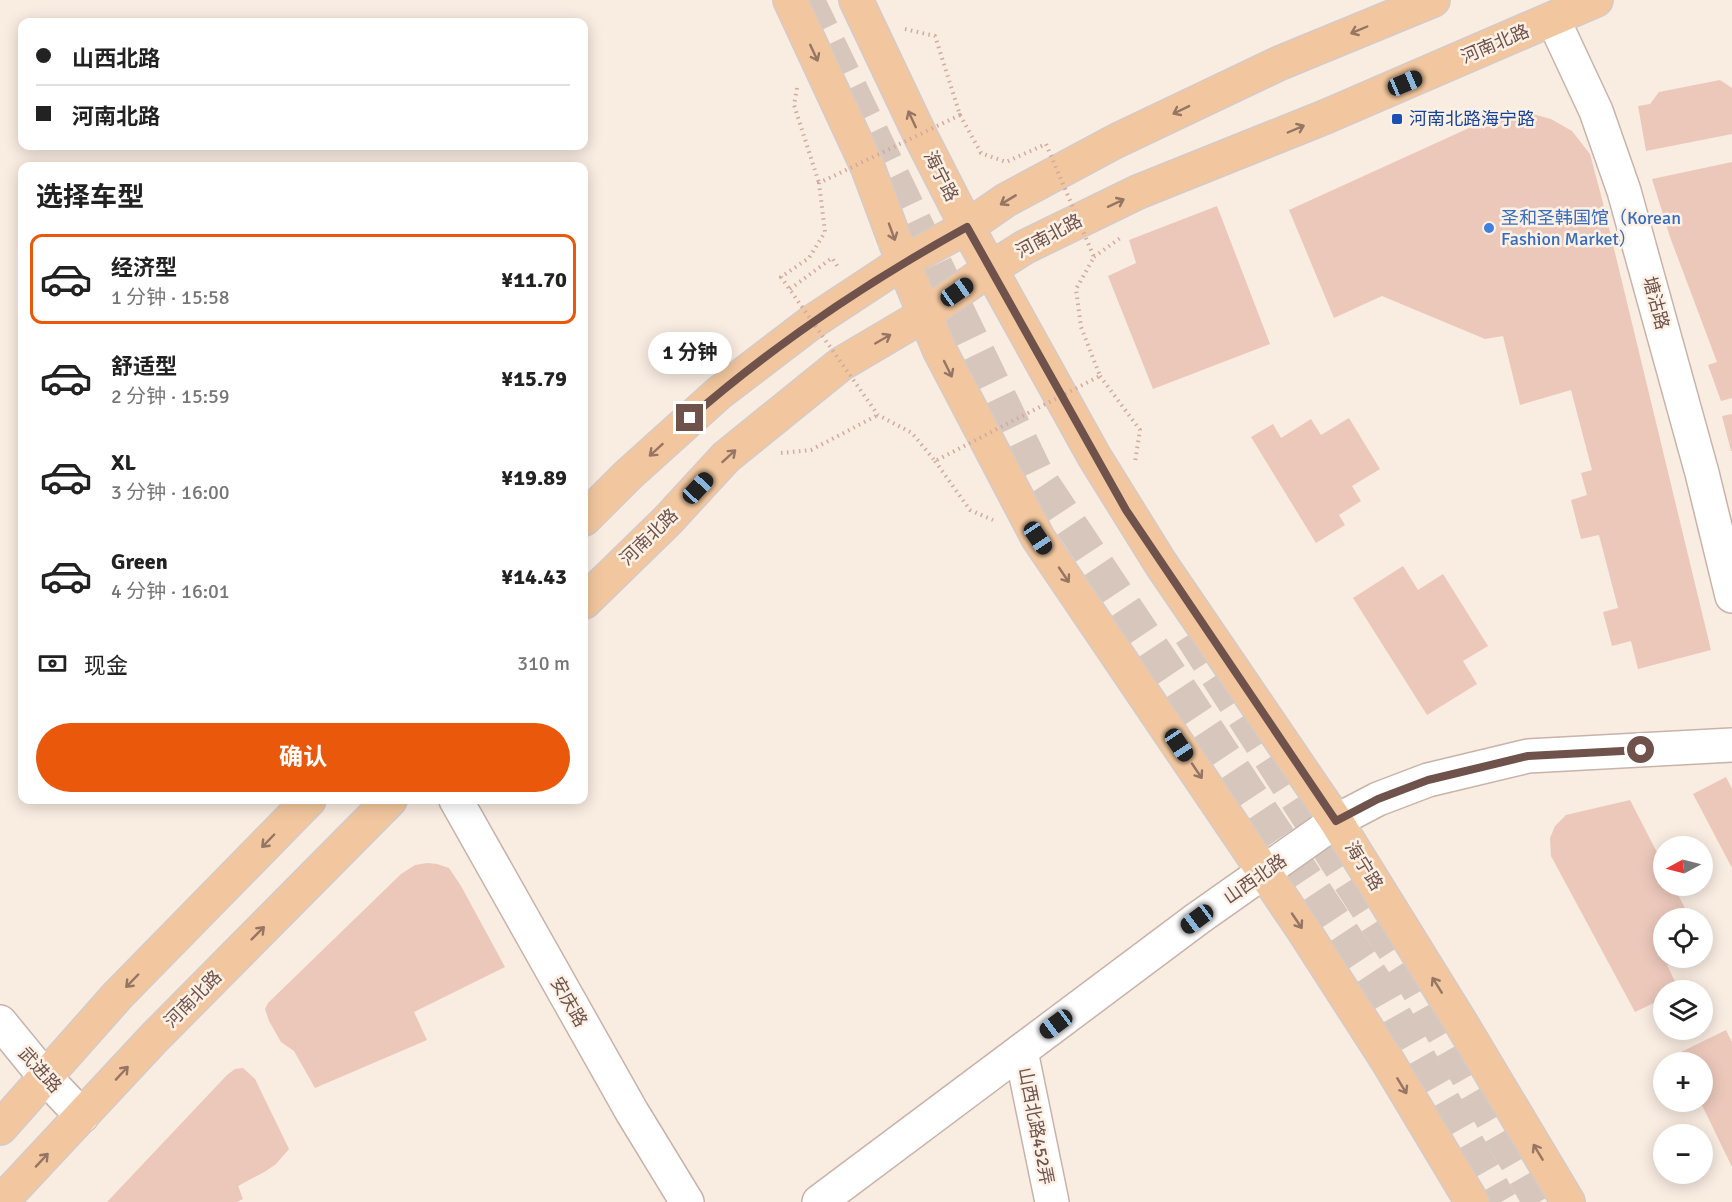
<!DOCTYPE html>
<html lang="zh">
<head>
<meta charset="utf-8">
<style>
	:root { --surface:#fff; --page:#f6f6f6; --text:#222; --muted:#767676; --line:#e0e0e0; --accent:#ea580c }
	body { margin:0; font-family:Signika,"Noto Sans SC",sans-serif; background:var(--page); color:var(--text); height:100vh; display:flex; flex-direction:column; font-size:22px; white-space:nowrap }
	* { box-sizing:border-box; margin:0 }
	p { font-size:20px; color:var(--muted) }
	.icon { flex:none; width:33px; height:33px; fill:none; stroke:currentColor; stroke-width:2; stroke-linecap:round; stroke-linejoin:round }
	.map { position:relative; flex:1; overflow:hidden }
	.sheet { position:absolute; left:18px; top:162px; width:570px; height:642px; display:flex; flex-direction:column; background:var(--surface); border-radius:12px; box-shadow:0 3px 15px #0003 }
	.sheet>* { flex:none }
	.hud { position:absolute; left:18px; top:18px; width:570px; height:132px; border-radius:12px; box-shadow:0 3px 15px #0003; display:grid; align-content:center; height:132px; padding:0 18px; background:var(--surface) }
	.needle { width:39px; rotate:263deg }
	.buttons { position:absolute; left:1653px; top:836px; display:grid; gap:12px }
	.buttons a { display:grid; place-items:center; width:60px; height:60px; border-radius:50%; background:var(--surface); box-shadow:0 3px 15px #0003; font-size:30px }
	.end { position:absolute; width:27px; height:27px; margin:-14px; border:8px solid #6e524b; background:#fff; box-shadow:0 0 0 3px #fff }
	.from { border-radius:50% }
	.bubble { position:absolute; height:42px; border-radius:21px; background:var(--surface); box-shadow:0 3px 15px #0003; font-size:20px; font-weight:700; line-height:42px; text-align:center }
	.car { position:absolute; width:18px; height:36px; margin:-18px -9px; border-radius:8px; box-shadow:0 0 4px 2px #0007; background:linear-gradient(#222 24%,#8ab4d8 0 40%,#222 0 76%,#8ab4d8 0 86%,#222 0) }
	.hud b { display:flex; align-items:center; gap:21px; height:57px; font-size:22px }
	.hud b+b { border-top:2px solid var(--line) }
	.hud i { width:15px; height:15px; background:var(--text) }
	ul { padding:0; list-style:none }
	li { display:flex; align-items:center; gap:18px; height:90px; margin:0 12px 9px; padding:0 6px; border:3px solid transparent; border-radius:12px }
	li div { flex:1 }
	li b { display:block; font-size:22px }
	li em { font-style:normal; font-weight:700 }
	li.selected { border-color:var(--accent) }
	li>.icon { width:54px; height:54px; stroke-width:1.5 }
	h2 { padding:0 18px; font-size:27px; line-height:72px }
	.pay { display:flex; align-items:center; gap:15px; height:66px; padding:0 18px; font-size:22px }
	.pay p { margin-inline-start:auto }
	.button { display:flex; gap:12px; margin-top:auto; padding:12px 18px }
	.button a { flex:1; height:69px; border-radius:36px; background:var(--accent); color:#fff; font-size:24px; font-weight:700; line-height:69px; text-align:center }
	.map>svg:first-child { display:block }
</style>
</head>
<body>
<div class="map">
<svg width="1732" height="1202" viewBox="0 0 1732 1202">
	<rect width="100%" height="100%" fill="#f9ece1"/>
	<g fill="#ecc8bb">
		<polygon points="1720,80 1732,88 1732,134 1646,151 1638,106 1650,104 1659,92"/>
		<polygon points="1529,113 1551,119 1572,131 1590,154 1602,199 1711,650 1638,669 1631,641 1612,646 1603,612 1618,608 1599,535 1581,539 1571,500 1587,495 1581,473 1592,470 1571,390 1520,405 1503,336 1485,339 1382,296 1334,318 1289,210 1480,123 1505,115"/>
		<polygon points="1732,162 1732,398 1721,401 1708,365 1717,362 1670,237 1652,179"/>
		<polygon points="1217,206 1270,344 1153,389 1108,276 1136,263 1129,240"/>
		<polygon points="1732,414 1732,451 1731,451 1722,416"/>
		<polygon points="1349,418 1380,469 1352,486 1361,501 1339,515 1345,525 1316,543 1251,437 1273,424 1281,438 1311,419 1321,435"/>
		<polygon points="1403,566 1418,590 1443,574 1488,646 1463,661 1477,684 1427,715 1353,598"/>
		<polygon points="1726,777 1732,789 1732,868 1693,794"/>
		<polygon points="1630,800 1664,866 1664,885 1673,885 1690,918 1664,918 1664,957 1685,957 1667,965 1679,990 1664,990 1664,998 1635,1012 1551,856 1550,838 1555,826 1566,815"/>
		<polygon points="427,863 437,864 449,868 461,886 505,967 414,1012 427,1040 315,1088 294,1051 281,1042 269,1021 265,1009 268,1003 401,874 415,865"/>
		<polygon points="1726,1030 1732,1042 1732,1167 1700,1101 1702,1101 1702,1062 1681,1062 1677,1054"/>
		<polygon points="243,1068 255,1079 289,1149 276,1164 266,1171 238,1186 243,1199 237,1202 107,1202 227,1075 235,1069"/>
	</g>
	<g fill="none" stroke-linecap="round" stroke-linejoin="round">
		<g stroke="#d6c6bc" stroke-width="33" stroke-dasharray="33 16" stroke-linecap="butt">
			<polyline points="808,0 1037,474 1379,987 1501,1202"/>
			<polyline points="1190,634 1407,971 1539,1202"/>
		</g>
		<defs>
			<g id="minor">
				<polyline points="1553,19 1596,111 1624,191 1702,473 1732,596"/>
				<polyline points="456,800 632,1112 687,1202"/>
				<polyline points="0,1022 45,1077 82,1116"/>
				<polyline points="1021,1051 1052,1202"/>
				<polyline points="819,1202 1197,919 1336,821 1378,799 1428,780 1528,756 1732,745"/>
			</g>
			<g id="major">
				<polyline points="790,0 868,168 903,262 940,351 1038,538 1304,931 1387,1060 1472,1202"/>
				<polyline points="856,0 922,139 967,227 1094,456 1161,564 1336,821 1461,1023 1568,1202"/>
				<polyline points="584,519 628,475 719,393 812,322 903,262 967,227 1006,200 1116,141 1280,63 1433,0"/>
				<polyline points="584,602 669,519 726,457 841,364 924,315 990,269 1025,247 1138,192 1325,117 1596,0"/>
				<polyline points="0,1128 118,995 309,800"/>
				<polyline points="1,1202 155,1037 390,800"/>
			</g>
		</defs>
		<use href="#minor" stroke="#c8b3aa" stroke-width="36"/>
		<use href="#major" stroke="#d4cbc9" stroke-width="36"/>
		<g stroke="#d0ab9f" stroke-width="4" stroke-dasharray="1.5 4.5" stroke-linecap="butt">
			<polyline points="905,29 935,36 960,115"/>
			<polyline points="797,88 794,105 819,183"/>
			<polyline points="1094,257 1123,236"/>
			<polyline points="790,289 832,258 838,267"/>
			<polyline points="1100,376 1140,430 1135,462"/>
			<polyline points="781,453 811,450 878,415"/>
			<polyline points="935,461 970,510 993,520"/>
		</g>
		<use href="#minor" stroke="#fff" stroke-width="33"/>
		<use href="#major" stroke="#f2c79f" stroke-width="33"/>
		<polygon stroke="#d0ab9f" stroke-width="4" stroke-dasharray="1.5 4.5" stroke-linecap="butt" points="960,115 981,153 1006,162 1046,144 1094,257 1076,289 1081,327 1100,376 935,461 912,433 878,415 781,277 809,258 825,232 819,183"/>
	</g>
	<defs><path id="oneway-shaft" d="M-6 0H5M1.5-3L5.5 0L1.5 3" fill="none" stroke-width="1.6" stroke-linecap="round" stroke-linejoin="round" transform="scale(1.5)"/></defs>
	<g stroke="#967564">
		<use href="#oneway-shaft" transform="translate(1359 30) rotate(157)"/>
		<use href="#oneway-shaft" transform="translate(814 53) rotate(65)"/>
		<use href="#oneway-shaft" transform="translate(1181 110) rotate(154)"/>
		<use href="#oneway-shaft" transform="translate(912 119) rotate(-115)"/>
		<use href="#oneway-shaft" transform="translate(1296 129) rotate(-23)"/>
		<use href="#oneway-shaft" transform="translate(1008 200) rotate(149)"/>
		<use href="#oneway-shaft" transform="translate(1116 203) rotate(-25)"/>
		<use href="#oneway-shaft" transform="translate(892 232) rotate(70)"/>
		<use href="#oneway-shaft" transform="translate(883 339) rotate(-30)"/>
		<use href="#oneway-shaft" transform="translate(948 369) rotate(64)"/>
		<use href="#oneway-shaft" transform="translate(656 450) rotate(138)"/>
		<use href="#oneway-shaft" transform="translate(729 456) rotate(-42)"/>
		<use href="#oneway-shaft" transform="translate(1064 575) rotate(56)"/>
		<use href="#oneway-shaft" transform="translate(1197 771) rotate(56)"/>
		<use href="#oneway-shaft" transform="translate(268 841) rotate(134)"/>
		<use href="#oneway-shaft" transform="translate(1297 921) rotate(56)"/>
		<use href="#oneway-shaft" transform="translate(258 933) rotate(-45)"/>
		<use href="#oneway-shaft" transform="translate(132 981) rotate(134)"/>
		<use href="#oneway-shaft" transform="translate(1437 985) rotate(-122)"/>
		<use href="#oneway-shaft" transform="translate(122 1073) rotate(-47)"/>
		<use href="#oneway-shaft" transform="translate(1402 1086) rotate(59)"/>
		<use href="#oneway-shaft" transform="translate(1538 1152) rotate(-121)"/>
		<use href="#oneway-shaft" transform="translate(42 1160) rotate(-47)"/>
	</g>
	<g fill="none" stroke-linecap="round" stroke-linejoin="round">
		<path stroke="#6e524b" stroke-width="8" d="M690,418C776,343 867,282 967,227L1126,510L1336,821L1378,799L1428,780L1528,756L1641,750"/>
	</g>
	<rect fill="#1a4fb4" stroke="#fdf1e6" stroke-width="2" x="1391" y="113" width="12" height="12" rx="3"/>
	<circle fill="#3f7fe0" stroke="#fdf1e6" stroke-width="2" cx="1489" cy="228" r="6"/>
	<g text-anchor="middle" stroke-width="5" stroke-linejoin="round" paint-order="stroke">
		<g font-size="18" fill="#6e524b" stroke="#fdf1e6">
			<text transform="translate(1495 44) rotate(-23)" y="6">河南北路</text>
			<text transform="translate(941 176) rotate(63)" y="6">海宁路</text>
			<text transform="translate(1049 236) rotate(-28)" y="6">河南北路</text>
			<text transform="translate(1656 303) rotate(75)" y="6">塘沽路</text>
			<text transform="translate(649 537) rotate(-44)" y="6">河南北路</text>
			<text transform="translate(1364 866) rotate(58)" y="6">海宁路</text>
			<text transform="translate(1255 879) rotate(-35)" y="6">山西北路</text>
			<text transform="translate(193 999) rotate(-45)" y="6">河南北路</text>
			<text transform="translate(569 1002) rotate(60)" y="6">安庆路</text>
			<text transform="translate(40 1070) rotate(48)" y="6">武进路</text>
			<text transform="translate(1036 1126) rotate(79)" y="6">山西北路452弄</text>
		</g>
		<g font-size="18" fill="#164399" stroke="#fdf1e6" text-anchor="start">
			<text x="1409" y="125">河南北路海宁路</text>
		</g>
		<g font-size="18" fill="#366cbe" stroke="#fdf1e6" text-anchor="start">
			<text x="1501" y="224">圣和圣韩国馆（Korean<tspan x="1501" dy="21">Fashion Market）</tspan></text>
		</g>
	</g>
</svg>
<div class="buttons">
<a><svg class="needle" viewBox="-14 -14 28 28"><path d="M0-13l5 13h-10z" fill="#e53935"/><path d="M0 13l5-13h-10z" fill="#767676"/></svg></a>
<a><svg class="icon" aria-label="locate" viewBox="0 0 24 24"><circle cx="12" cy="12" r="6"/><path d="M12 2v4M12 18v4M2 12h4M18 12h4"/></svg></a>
<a><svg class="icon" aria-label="layers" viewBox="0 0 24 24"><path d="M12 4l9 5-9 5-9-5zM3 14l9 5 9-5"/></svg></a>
<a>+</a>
<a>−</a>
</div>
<i class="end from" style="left:1641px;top:750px"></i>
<i class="end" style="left:690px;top:418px"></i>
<div class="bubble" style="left:648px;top:332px;width:84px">1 分钟</div>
<i class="car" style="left:1405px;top:83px;rotate:67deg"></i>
<i class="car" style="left:957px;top:292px;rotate:55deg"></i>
<i class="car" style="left:698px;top:488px;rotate:43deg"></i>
<i class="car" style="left:1038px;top:538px;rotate:146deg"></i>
<i class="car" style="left:1179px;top:745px;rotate:146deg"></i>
<i class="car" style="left:1197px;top:919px;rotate:233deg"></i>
<i class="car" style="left:1056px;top:1024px;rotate:233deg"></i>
<div class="hud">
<b><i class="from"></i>山西北路</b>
<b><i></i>河南北路</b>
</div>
<section class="sheet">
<h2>选择车型</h2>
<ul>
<li class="selected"><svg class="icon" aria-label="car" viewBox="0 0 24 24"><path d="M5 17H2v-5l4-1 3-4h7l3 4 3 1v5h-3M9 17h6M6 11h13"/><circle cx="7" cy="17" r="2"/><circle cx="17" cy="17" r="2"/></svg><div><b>经济型</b><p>1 分钟 · 15:58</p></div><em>¥11.70</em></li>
<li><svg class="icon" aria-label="car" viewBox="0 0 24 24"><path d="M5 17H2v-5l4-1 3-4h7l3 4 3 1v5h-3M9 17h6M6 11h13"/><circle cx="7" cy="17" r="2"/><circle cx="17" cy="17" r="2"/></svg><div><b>舒适型</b><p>2 分钟 · 15:59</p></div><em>¥15.79</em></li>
<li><svg class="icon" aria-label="car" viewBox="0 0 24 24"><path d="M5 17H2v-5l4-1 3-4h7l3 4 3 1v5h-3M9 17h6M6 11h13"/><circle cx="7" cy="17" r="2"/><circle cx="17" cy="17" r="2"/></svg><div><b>XL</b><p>3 分钟 · 16:00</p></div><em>¥19.89</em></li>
<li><svg class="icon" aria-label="car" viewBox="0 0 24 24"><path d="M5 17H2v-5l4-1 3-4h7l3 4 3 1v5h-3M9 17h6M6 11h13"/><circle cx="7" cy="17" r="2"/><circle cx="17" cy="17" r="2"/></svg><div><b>Green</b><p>4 分钟 · 16:01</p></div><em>¥14.43</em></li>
</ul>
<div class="pay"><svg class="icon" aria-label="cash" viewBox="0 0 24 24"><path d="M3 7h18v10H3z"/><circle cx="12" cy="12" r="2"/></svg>现金<p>310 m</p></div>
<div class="button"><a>确认</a></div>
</section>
</div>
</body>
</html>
